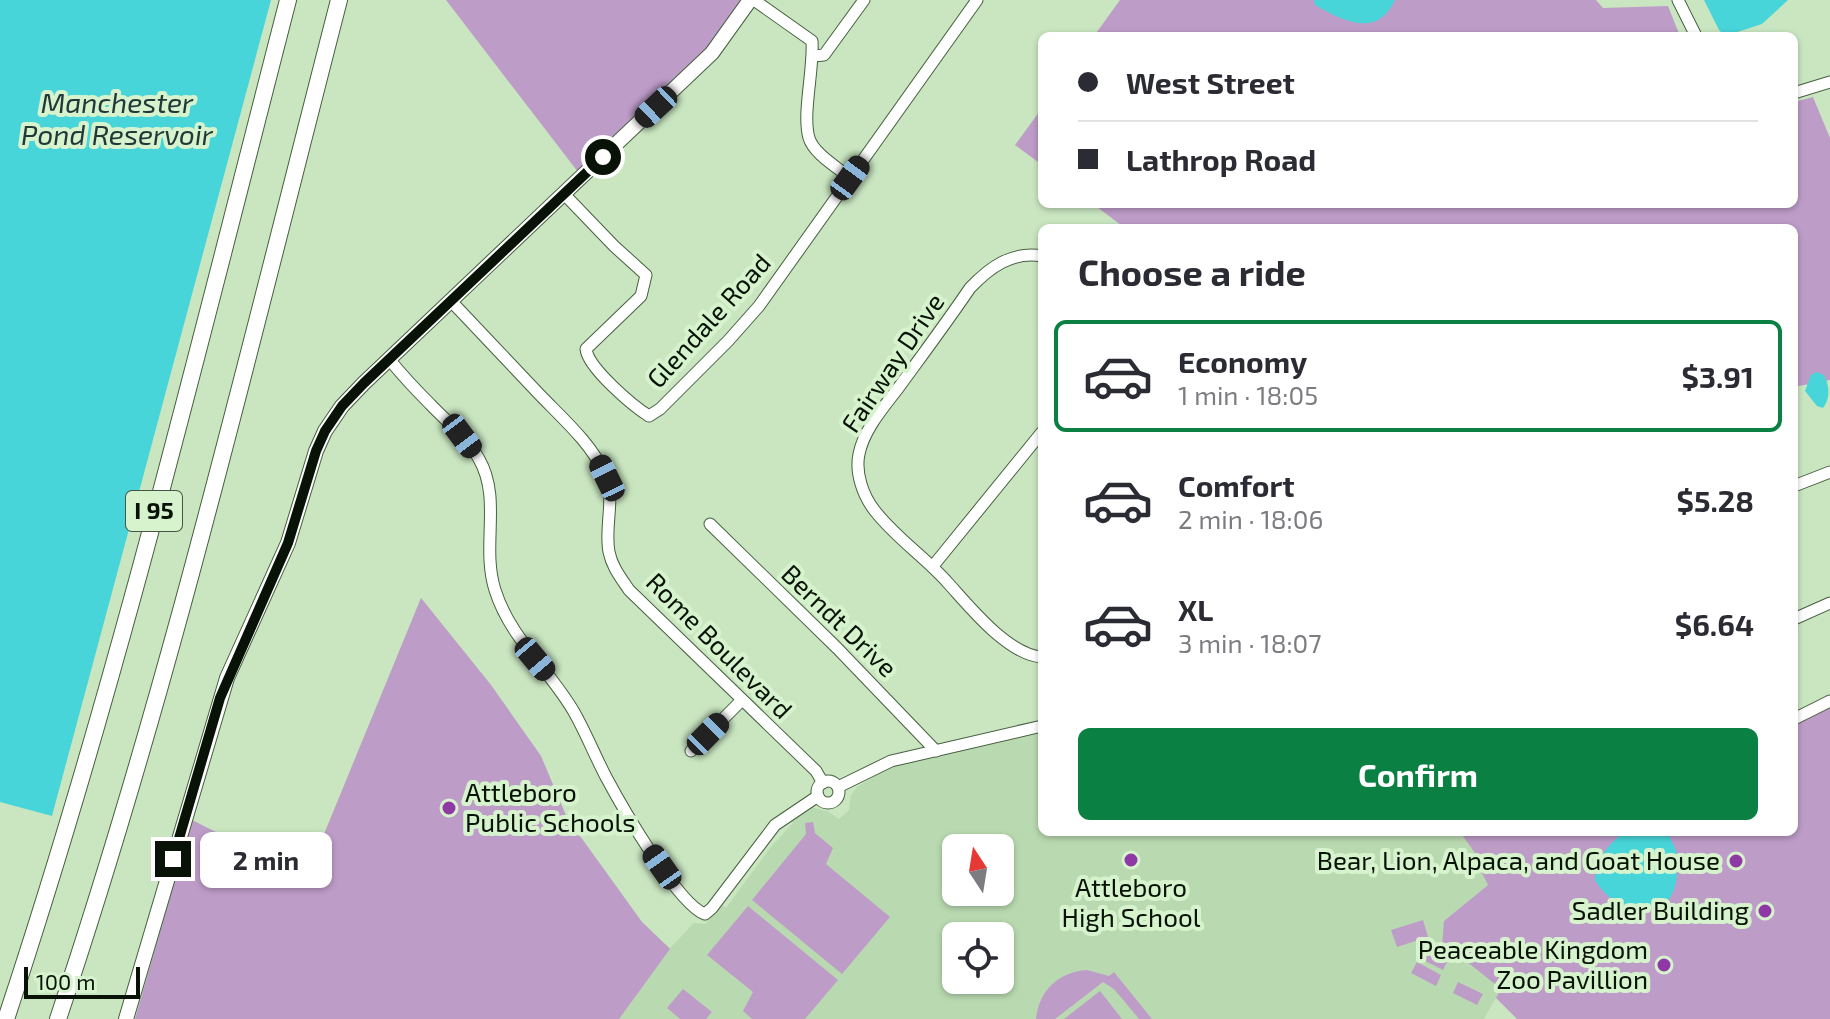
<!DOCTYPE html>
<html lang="en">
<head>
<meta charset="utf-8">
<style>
	:root { --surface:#fff; --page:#f2f2f3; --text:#2b2b33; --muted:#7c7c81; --line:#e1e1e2; --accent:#0b8043 }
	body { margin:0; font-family:"Exo 2",sans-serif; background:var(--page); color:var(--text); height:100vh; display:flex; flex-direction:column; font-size:30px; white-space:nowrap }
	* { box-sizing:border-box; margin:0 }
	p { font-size:26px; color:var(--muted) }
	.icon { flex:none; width:44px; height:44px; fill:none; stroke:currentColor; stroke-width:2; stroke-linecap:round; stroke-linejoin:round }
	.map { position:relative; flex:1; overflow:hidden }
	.details { position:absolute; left:1038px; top:224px; width:760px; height:612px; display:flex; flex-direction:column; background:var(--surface); border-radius:12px; box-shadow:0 2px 6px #0004 }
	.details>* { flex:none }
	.top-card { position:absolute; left:1038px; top:32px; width:760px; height:176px; border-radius:12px; box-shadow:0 2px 6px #0004; display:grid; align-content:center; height:176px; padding:0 40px; background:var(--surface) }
	.needle { width:52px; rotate:348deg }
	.tools { position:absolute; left:942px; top:834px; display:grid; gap:16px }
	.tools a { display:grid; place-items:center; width:72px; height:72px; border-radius:12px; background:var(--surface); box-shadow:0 2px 6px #0004; font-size:40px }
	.scale { position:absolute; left:24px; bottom:20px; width:116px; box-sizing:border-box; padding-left:8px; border:4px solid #081206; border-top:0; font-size:22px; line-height:28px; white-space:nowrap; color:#081206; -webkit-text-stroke:6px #d6f3ce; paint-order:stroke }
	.end { position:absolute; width:36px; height:36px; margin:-18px; border:10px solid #081206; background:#fff; box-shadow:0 0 0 4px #fff }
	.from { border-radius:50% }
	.bubble { position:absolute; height:56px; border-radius:12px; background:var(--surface); box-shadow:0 2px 6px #0004; font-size:26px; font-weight:700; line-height:56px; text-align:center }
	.car { position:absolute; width:24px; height:48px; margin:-24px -12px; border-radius:10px; box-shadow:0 0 6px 2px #0007; background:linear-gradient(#222 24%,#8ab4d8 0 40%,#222 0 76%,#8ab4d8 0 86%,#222 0) }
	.top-card b { display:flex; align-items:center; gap:28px; height:76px; font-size:30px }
	.top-card b+b { border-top:2px solid var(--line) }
	.top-card i { width:20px; height:20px; background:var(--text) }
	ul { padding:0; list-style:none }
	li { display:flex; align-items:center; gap:24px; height:112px; margin:0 16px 12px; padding:0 24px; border:4px solid transparent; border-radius:12px }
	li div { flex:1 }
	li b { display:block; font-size:30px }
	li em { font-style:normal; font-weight:700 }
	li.active { border-color:var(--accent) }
	li>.icon { width:72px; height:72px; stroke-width:1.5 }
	h2 { padding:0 40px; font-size:36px; line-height:96px }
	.action { display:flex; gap:16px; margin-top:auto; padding:16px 40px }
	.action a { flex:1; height:92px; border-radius:12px; background:var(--accent); color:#fff; font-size:32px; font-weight:700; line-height:92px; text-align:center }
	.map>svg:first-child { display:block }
</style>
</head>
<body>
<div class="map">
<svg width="1830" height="1019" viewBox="0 0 1830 1019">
	<rect width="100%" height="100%" fill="#c9e6c1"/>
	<path fill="#b9dab0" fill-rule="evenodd" d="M421,598L491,685L541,756L567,818L642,922L670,948L694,923L706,924L721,904L726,908L770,848L793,823L790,819L810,807L827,811L839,819L849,810L851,795L857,787L891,766L1042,733V832H1586L1488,885L1470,901L1442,946L1451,949L1501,989L1484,1019H135L192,820L306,878ZM956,848H1000V892H956ZM956,936H1000V980H956Z"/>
	<g fill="#be9cc8">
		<polygon points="446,0 742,0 714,43 578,172"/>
		<polygon points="1120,0 1596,0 1603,8 1668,6 1680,36 1094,36"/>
		<polygon points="1813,97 1830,138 1830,380 1794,387 1794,228 1125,228 1093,204 1794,204 1794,102"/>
		<polygon points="1042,108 1042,165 1015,145"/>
		<polygon points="421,598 491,685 541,756 567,818 642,922 670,949 619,1019 135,1019 192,820 306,878"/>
		<polygon points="1830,706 1830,1019 1517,1019 1496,998 1501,989 1451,949 1442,946 1444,921 1488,885 1475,859 1475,853 1460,832 1794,832 1794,724"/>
		<polygon points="813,822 815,833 833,848 826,864 890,917 842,974 752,900 806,834 805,823"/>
		<polygon points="748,906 838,980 805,1019 752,1019 743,1011 753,992 707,955"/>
		<polygon points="1423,920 1428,937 1397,947 1391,930"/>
		<polygon points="1424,947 1448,960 1443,970 1419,958"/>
		<polygon points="1417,962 1441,975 1436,986 1411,973"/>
		<path d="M1087,970L1109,976L1114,972L1152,1019H1139L1114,989L1103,982L1055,1019H1036C1039,991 1058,972 1087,970Z"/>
		<polygon points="1458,982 1483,994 1477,1005 1453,993"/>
		<polygon points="683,989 712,1012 706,1019 680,1019 667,1008"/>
		<polygon points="1100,991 1122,1019 1064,1019"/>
	</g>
	<g fill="#48d5da">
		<polygon points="0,0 271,0 52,816 0,802"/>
		<path d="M1314,0H1395C1377,38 1345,22 1315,5Z"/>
		<polygon points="1704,0 1788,0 1762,24 1725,36 1719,30"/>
		<path d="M1816,372L1824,375C1830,387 1830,399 1823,408L1817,406L1805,391L1811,375Z"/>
		<path d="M1625,832H1667C1670,839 1676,847 1677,855C1679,860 1677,868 1677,873C1674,929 1616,916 1595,880C1597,858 1608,844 1625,832Z"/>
	</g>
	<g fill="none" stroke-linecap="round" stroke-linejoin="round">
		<defs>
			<g id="minor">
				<path d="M754,0L812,41C814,69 802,114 809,138C814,154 837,167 850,178"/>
				<polyline points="1678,0 1696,36"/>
				<polyline points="813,56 824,55 864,0"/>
				<polyline points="1794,93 1830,82"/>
				<path d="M564,194L614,246L646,275L641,296L586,349C588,368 633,406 649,416L660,409L728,341L759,306L977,0"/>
				<path d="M1042,256C1012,251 990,267 970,288C947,322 923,354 899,387C884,407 864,429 859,454C855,473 863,496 875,511C896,538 926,558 948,583C970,607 1008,655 1042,657"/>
				<path d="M451,301C480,332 510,363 539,394C562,418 591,443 605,474C616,498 604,526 609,552C612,567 621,578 629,590L816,771L823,783"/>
				<path d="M389,359C402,375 416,390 430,404C447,422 467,437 479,459C502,499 481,546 495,590C510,638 549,669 574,712C586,733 595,756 606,777C621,805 678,905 705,914L712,908L775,825L818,796"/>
				<polyline points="1794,486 1830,472"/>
				<polyline points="710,524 837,648 936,751"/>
				<polyline points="933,566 1042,432"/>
				<polyline points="1794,619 1830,603"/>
				<polyline points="1794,719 1830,701"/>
				<polyline points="691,751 742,700"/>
				<circle cx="828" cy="792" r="11"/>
				<polyline points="838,787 891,761 1042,726"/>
			</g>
			<polyline id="major" points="126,1019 227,678 288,543 316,451 325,431 342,406 364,383 712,53 750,0"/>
			<g id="highway">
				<path d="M6,1019C117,685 200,341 288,0"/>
				<path d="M58,1019C170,685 251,341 339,0"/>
			</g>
		</defs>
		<use href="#minor" stroke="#465f3f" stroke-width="13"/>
		<use href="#major" stroke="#465f3f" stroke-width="16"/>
		<use href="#highway" stroke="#465f3f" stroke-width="18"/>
		<use href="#minor" stroke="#fff" stroke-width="11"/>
		<use href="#major" stroke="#fff" stroke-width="14"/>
		<use href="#highway" stroke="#fff" stroke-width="16"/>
	</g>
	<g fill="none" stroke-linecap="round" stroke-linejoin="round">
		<polyline stroke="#081206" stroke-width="10" points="173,859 220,698 288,543 316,451 325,431 342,406 364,383 603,157"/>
	</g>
	<g fill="#8f39a6" stroke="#d6f3ce" stroke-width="3">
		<circle cx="449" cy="808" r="8"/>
		<circle cx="1131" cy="860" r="8"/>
		<circle cx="1736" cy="861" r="8"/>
		<circle cx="1765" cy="911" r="8"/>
		<circle cx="1664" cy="965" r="8"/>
	</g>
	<g text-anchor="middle" stroke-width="8" stroke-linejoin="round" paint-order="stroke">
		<rect fill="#d6f3ce" stroke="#465642" stroke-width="2" x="126" y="491" width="56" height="40" rx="6"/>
		<g font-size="24" font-weight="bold" fill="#081206">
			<text x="154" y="519">I 95</text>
		</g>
		<g font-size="26" fill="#081206" stroke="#d6f3ce">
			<text transform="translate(709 321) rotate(-48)" y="9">Glendale Road</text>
			<text transform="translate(893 363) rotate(-56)" y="9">Fairway Drive</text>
			<text transform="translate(839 621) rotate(44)" y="9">Berndt Drive</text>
			<text transform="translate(719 646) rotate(45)" y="9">Rome Boulevard</text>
		</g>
		<g font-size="26" fill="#081206" stroke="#d6f3ce" text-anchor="end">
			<text x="465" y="802" text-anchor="start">Attleboro<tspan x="465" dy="30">Public Schools</tspan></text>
			<text x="1720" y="870">Bear, Lion, Alpaca, and Goat House</text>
			<text x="1131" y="897" text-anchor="middle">Attleboro<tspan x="1131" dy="30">High School</tspan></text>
			<text x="1749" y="920">Sadler Building</text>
			<text x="1648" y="959">Peaceable Kingdom<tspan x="1648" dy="30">Zoo Pavillion</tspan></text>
		</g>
		<g font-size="28" font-style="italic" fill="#213839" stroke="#d6f3ce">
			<text x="117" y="113">Manchester<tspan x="117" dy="32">Pond Reservoir</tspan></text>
		</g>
	</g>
</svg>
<div class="tools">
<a><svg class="needle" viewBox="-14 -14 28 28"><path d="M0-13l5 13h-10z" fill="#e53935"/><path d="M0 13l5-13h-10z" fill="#7c7c81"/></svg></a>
<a><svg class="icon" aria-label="locate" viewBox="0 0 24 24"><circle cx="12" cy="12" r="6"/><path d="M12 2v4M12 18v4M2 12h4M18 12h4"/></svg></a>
</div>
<div class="scale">100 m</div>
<i class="end from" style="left:603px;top:157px"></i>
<i class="end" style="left:173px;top:859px"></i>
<div class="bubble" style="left:200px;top:832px;width:132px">2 min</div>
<i class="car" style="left:656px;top:107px;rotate:227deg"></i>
<i class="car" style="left:850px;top:178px;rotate:36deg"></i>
<i class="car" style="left:462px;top:436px;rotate:143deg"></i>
<i class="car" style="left:607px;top:478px;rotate:334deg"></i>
<i class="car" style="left:535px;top:659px;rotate:140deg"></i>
<i class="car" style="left:708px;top:734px;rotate:45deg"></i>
<i class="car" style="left:662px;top:867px;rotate:325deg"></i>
<div class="top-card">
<b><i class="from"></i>West Street</b>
<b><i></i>Lathrop Road</b>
</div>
<section class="details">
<h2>Choose a ride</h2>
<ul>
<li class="active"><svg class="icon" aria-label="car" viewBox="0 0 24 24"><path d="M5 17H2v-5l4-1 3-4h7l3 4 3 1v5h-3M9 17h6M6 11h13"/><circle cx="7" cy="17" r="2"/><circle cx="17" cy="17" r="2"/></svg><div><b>Economy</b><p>1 min · 18:05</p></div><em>$3.91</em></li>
<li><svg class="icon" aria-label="car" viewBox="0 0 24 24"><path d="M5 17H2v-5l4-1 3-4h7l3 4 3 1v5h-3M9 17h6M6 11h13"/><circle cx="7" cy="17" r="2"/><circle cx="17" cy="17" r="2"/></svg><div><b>Comfort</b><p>2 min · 18:06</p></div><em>$5.28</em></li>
<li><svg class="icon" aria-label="car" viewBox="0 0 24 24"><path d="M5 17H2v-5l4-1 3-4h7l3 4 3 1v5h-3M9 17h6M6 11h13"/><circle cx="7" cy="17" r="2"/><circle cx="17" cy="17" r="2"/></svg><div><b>XL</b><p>3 min · 18:07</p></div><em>$6.64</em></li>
</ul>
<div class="action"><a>Confirm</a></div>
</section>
</div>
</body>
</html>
